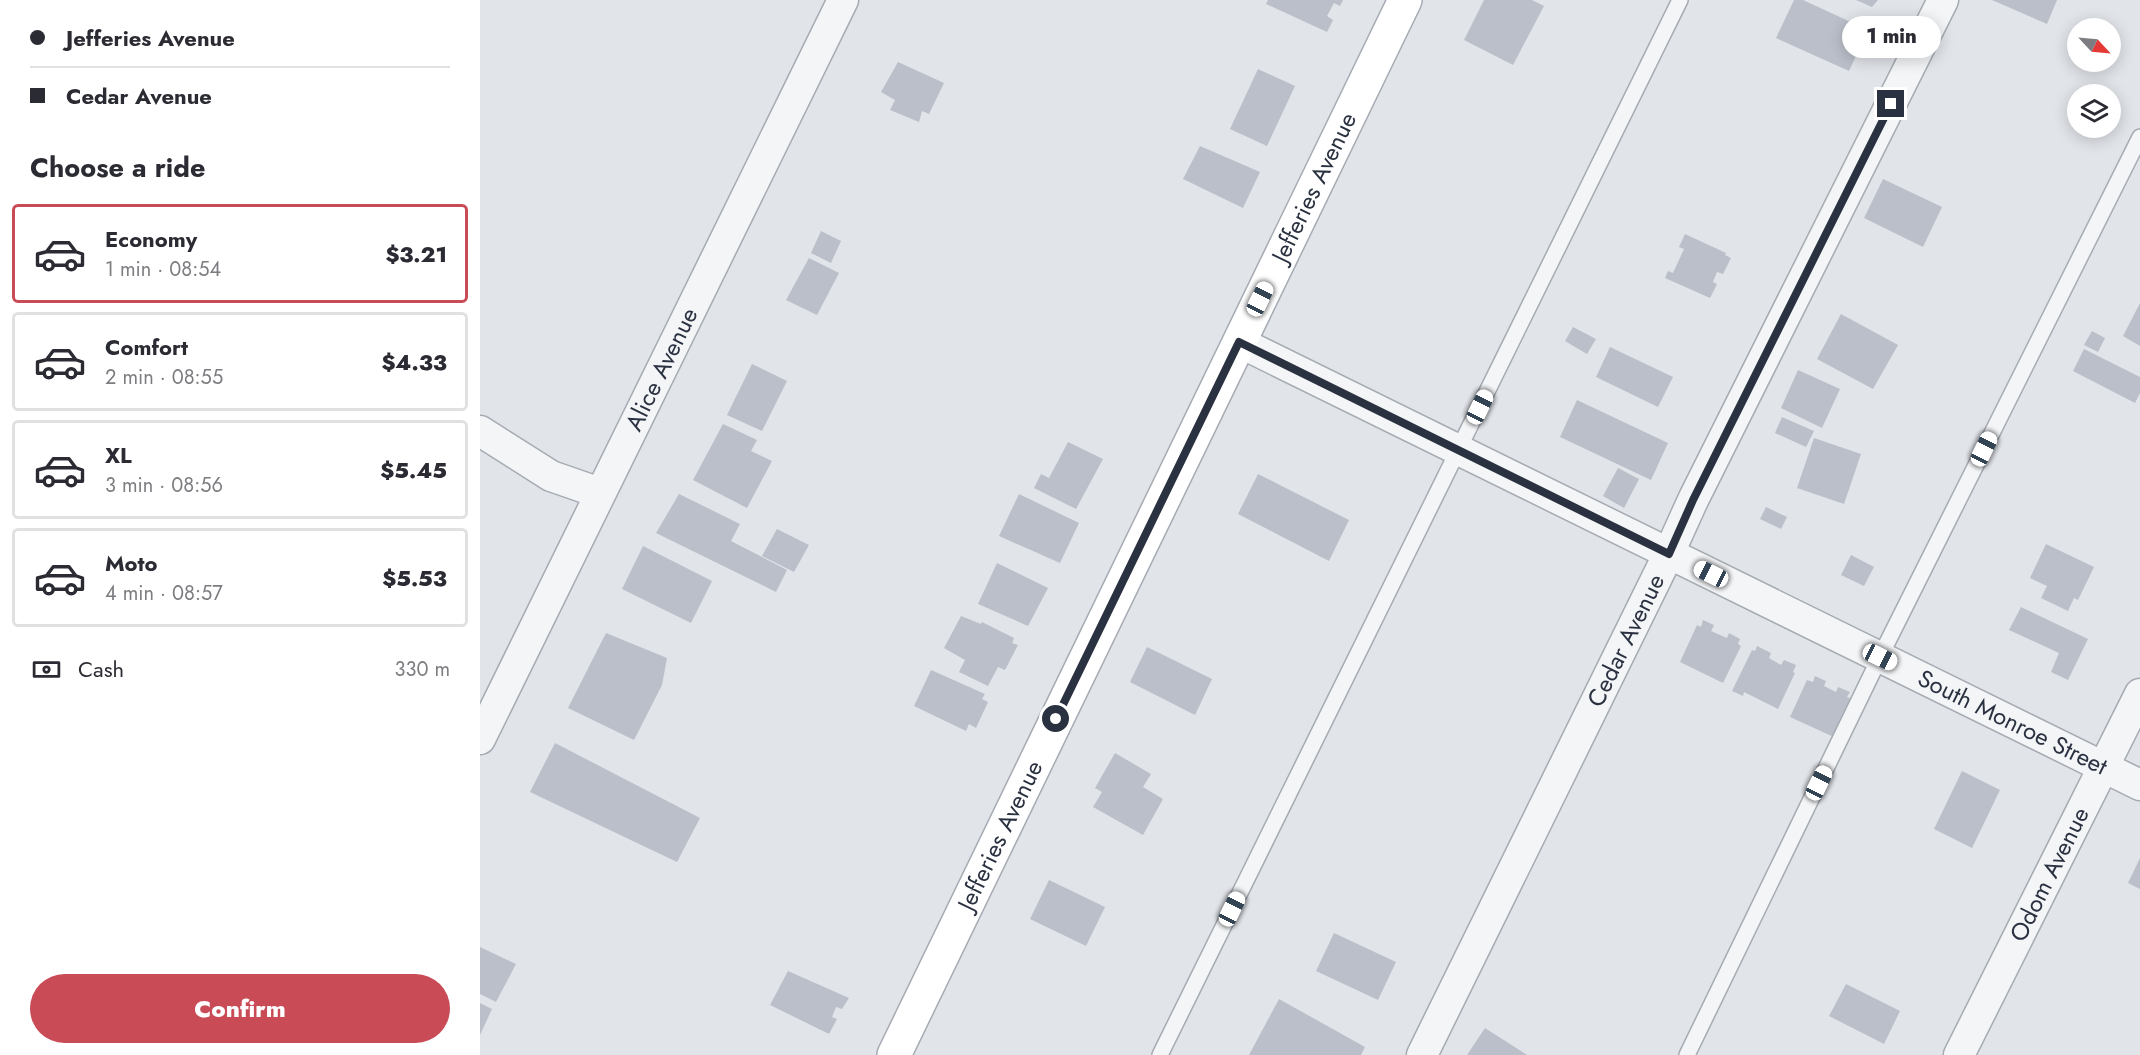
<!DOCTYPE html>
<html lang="en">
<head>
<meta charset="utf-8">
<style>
	:root { --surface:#fff; --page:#f7f7f7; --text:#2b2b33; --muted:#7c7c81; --line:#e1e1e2; --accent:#c94b56 }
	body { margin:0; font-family:Jost,sans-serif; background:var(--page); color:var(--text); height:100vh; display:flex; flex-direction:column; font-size:22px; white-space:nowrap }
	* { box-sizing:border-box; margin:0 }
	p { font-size:20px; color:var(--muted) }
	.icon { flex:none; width:33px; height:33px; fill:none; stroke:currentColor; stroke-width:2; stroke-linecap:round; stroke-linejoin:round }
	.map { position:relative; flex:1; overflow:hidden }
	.panel { display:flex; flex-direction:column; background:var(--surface); width:480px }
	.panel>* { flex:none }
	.banner { display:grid; align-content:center; height:132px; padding:0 30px; background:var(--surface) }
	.needle { width:39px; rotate:116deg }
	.controls { position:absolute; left:1587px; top:18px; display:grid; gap:12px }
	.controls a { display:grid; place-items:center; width:54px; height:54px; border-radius:50%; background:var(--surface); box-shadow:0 3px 15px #0003; font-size:30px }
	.end { position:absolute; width:27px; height:27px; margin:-14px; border:8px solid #2a3140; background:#fff; box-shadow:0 0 0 3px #fff }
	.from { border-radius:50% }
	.bubble { position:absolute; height:42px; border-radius:21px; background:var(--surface); box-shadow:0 3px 15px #0003; font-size:20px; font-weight:800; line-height:42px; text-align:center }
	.car { position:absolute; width:18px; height:36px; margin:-18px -9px; border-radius:8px; box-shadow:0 0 4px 2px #0007; background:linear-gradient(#fff 24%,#345 0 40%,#fff 0 76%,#345 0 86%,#fff 0) }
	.banner b { display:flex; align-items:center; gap:21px; height:57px; font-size:22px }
	.banner b+b { border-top:2px solid var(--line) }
	.banner i { width:15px; height:15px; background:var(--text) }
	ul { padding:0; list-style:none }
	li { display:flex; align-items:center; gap:18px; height:99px; margin:0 12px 9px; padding:0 18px; border:3px solid var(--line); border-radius:6px }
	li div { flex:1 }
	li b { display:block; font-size:22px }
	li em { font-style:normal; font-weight:800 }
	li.active { border-color:var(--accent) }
	li>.icon { width:54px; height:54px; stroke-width:1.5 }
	h2 { padding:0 30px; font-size:27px; line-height:72px }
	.pay { display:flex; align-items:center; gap:15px; height:66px; padding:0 30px; font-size:22px }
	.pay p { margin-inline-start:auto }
	.primary-button { display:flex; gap:12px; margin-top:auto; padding:12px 30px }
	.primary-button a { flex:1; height:69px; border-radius:36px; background:var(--accent); color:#fff; font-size:24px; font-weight:800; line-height:69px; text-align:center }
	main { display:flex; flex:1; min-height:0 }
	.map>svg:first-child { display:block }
</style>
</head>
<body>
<main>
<section class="panel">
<div class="banner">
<b><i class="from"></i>Jefferies Avenue</b>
<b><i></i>Cedar Avenue</b>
</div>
<h2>Choose a ride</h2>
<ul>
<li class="active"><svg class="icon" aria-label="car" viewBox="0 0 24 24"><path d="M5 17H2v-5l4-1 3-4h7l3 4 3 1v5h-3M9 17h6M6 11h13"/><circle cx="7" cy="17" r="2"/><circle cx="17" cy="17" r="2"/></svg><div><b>Economy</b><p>1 min · 08:54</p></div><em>$3.21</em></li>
<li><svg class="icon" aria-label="car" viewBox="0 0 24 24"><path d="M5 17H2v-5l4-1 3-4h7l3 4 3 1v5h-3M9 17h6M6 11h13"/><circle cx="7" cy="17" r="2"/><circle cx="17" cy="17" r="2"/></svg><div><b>Comfort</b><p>2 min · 08:55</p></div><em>$4.33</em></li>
<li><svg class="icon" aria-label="car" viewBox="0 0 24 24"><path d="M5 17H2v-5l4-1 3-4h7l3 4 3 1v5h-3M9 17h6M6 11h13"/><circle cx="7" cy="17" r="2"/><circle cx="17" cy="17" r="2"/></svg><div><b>XL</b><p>3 min · 08:56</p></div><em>$5.45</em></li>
<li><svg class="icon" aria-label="car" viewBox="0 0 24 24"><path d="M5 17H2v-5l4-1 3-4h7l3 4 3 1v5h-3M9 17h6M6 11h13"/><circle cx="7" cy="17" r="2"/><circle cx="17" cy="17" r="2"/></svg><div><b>Moto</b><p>4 min · 08:57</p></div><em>$5.53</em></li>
</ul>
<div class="pay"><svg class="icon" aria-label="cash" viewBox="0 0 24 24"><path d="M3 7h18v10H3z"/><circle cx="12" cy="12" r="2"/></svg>Cash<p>330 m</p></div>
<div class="primary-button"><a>Confirm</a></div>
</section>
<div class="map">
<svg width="1660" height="1055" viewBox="0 0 1660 1055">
	<rect width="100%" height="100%" fill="#e1e4e9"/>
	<g fill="#bbbfc9">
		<polygon points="788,0 863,0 860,6 854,3 847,16 853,20 847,32 786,4"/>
		<polygon points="1004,0 1052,0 1064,6 1033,65 984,40"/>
		<polygon points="1314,0 1323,0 1388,30 1369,71 1296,38"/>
		<polygon points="1376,0 1398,0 1392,7"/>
		<polygon points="1512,0 1577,0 1567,24"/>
		<polygon points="418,62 464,83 449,114 442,111 439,122 410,110 415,100 401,92"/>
		<polygon points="778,69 815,86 787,146 750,129"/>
		<polygon points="720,146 780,172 763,208 703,179"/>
		<polygon points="1403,179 1462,207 1443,247 1384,218"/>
		<polygon points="341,231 361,241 351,263 331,253"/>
		<polygon points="1205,234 1246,253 1245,255 1251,258 1243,274 1237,272 1233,282 1237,284 1230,298 1185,278 1188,271 1193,273 1204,249 1199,247"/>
		<polygon points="329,258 359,273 337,315 306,300"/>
		<polygon points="1660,303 1660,346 1643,336"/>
		<polygon points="1361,314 1418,345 1393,389 1337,359"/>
		<polygon points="1093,327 1116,339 1107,354 1085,341"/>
		<polygon points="1612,331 1625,338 1618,352 1604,345"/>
		<polygon points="1130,347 1193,377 1178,407 1116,377"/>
		<polygon points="1604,349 1660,377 1660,393 1655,403 1593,371"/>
		<polygon points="272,364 307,381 282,431 247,415"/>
		<polygon points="1318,370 1360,389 1342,428 1301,408"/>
		<polygon points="1097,400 1188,443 1171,480 1080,437"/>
		<polygon points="1302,417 1334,431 1326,447 1295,433"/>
		<polygon points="243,424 277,440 271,451 292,461 267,508 213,480"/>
		<polygon points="1334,438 1381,454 1364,504 1317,488"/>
		<polygon points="588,442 623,459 596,509 554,488 561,474 569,478"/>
		<polygon points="1138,468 1159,479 1144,508 1123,496"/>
		<polygon points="778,474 869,520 849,561 758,514"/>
		<polygon points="199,494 260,524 251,541 307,570 296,592 176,533"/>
		<polygon points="539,494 599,523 580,563 519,536"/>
		<polygon points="1286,507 1307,517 1301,529 1280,519"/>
		<polygon points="297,529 329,545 314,572 282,556"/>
		<polygon points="1566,544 1614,567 1598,600 1594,598 1588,611 1561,598 1567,586 1550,578"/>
		<polygon points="163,546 232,581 211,623 142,589"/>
		<polygon points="1371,555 1394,567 1384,586 1361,575"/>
		<polygon points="517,563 568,588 548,626 498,604"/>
		<polygon points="1541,607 1608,639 1588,680 1571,672 1579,653 1529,630"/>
		<polygon points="481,616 501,624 502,622 534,638 532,643 538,645 525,670 518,667 508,686 479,672 485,660 464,648"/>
		<polygon points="1223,620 1234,625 1231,631 1247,638 1249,633 1260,639 1258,644 1261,646 1243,683 1200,662 1217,625 1221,627"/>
		<polygon points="126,633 187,658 182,685 154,740 88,708"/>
		<polygon points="1277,646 1291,653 1289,658 1301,665 1304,660 1316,665 1313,672 1315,673 1298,709 1264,692 1263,696 1252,691 1272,650 1275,651"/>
		<polygon points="667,647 732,679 715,715 650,682"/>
		<polygon points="451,670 505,694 502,699 508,702 496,728 489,724 486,731 434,706"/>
		<polygon points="1335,676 1346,681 1344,686 1356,692 1358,687 1370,692 1367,697 1374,700 1356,738 1310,717 1327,680 1333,682"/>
		<polygon points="75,743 220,818 197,862 50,792"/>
		<polygon points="635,753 671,774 663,787 683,799 663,835 613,807 622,792 615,788"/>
		<polygon points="1482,771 1520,790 1492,848 1454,829"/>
		<polygon points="1660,858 1660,889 1648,883"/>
		<polygon points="569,880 625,907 606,946 550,919"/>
		<polygon points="854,933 916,962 898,1000 836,971"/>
		<polygon points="0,947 36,964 16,1002 0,994"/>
		<polygon points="308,971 369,998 362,1009 356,1007 352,1017 357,1019 349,1034 290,1005"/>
		<polygon points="1366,984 1420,1011 1404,1044 1349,1016"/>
		<polygon points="799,999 885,1047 881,1055 769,1055"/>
		<polygon points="0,1003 12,1009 0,1035"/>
		<polygon points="1005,1028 1047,1055 987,1055"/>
	</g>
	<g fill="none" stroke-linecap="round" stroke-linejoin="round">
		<defs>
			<g id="lane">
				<polyline points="680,1055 1200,0"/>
				<polyline points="1207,1055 1400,657 1660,137"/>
			</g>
			<g id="street">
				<path id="s1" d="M759,342L1660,785"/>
				<polyline points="0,431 71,476 120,493"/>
				<path id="s2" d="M0,739L363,0"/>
				<path id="s3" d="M942,1055L1189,553L1213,500L1463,0"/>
				<path id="s4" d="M1479,1055L1660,694"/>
			</g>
			<g id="secondary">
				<path id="s5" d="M414,1055L925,0"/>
			</g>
		</defs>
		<use href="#lane" stroke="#a6abb3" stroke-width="18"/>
		<use href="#street" stroke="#a6abb3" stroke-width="33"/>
		<use href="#secondary" stroke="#a6abb3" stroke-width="36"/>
		<use href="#lane" stroke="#f3f5f7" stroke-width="15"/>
		<use href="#street" stroke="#f3f5f7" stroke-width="30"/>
		<use href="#secondary" stroke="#fff" stroke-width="33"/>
	</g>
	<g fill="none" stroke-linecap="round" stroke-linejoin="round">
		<polyline stroke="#2a3140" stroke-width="8" points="576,719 759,342 1189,554 1213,500 1411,104"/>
	</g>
	<g text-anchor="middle" stroke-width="4.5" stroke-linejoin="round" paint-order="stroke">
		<g font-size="24" fill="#2a3140" stroke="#f0f3f7">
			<text dy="8" stroke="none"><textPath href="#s5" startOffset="964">Jefferies Avenue</textPath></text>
			<text dy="8" stroke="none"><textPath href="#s2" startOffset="412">Alice Avenue</textPath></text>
			<text dy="8" stroke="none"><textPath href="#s3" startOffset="462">Cedar Avenue</textPath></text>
			<text dy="8" stroke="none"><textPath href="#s1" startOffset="862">South Monroe Street</textPath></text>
			<text dy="8" stroke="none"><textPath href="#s5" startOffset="244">Jefferies Avenue</textPath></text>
			<text dy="8" stroke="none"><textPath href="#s4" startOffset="202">Odom Avenue</textPath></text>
		</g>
	</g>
</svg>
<div class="controls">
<a><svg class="needle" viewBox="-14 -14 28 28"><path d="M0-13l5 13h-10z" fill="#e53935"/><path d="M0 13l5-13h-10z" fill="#7c7c81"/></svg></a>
<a><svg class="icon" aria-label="layers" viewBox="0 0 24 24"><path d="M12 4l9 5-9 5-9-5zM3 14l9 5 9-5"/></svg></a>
</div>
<i class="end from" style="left:576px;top:719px"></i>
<i class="end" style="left:1411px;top:104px"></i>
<div class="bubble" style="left:1362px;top:16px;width:99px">1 min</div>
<i class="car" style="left:780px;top:299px;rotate:26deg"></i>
<i class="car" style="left:1000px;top:407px;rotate:26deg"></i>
<i class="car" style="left:1504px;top:449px;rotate:26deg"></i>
<i class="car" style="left:1231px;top:574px;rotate:296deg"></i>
<i class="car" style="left:1400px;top:657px;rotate:116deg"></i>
<i class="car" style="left:1339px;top:783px;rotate:26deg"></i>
<i class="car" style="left:752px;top:909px;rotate:26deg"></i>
</div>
</main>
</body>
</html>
